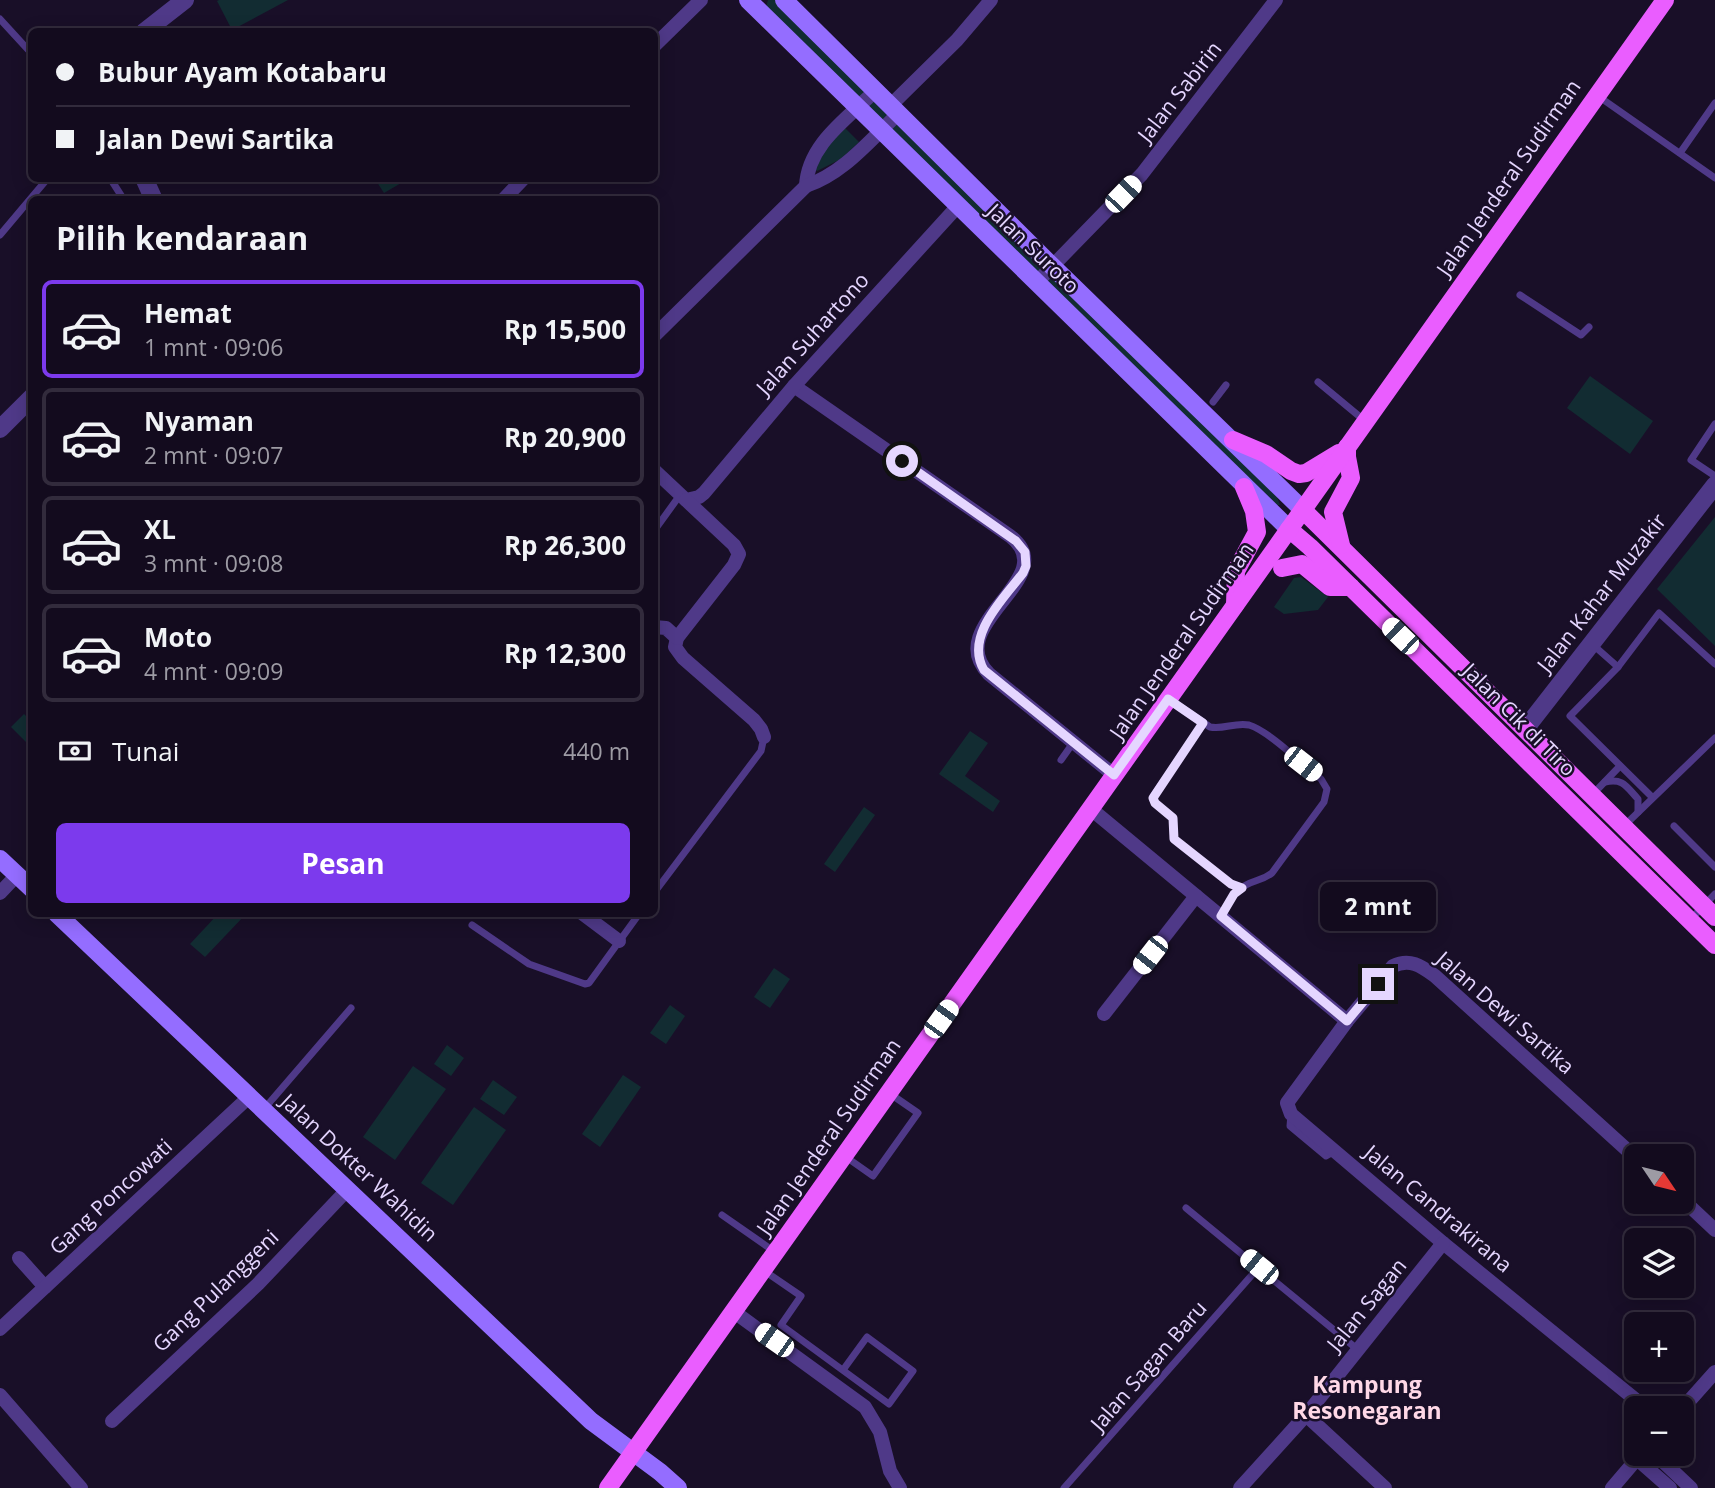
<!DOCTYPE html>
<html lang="id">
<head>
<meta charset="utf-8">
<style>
	:root { --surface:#130b1e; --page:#20192b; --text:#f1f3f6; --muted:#9d9ba4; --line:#322b3c; --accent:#7c3aed }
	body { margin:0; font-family:"Open Sans",sans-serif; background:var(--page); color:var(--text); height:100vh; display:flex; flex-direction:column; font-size:26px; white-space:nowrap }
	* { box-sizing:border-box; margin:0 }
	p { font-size:23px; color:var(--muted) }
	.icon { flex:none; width:38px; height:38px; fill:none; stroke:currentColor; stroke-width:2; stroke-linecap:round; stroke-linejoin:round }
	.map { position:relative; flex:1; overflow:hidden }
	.details { position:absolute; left:28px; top:196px; width:630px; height:721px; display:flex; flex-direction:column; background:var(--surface); border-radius:10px; box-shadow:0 4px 18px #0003,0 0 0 2px var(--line) }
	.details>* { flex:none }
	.hud { position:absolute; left:28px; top:28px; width:630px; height:154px; border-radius:10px; box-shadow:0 4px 18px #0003,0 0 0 2px var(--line); display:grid; align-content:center; height:154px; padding:0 28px; background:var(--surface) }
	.needle { width:46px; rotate:125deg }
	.buttons { position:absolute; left:1624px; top:1144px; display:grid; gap:14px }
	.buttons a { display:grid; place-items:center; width:70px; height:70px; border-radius:10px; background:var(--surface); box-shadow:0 4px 18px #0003,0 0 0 2px var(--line); font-size:35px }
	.end { position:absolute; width:32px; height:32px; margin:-16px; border:9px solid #e5d6ff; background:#111; box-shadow:0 0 0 4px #111 }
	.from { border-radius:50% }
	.bubble { position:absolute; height:49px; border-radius:10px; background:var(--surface); box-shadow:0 4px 18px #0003,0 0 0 2px var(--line); font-size:23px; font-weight:700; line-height:49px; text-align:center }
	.car { position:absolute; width:21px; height:42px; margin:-21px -10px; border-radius:9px; box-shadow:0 0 5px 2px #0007; background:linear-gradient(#fff 24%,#345 0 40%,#fff 0 76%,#345 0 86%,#fff 0) }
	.hud b { display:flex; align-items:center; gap:24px; height:66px; font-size:26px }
	.hud b+b { border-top:2px solid var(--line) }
	.hud i { width:18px; height:18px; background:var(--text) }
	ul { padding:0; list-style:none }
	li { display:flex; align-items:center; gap:21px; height:98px; margin:0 14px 10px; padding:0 14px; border:4px solid var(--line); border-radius:10px }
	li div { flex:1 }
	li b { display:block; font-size:26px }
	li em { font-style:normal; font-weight:700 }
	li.selected { border-color:var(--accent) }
	li>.icon { width:63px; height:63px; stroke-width:1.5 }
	h2 { padding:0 28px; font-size:32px; line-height:84px }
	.pay { display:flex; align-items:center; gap:18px; height:77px; padding:0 28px; font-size:26px }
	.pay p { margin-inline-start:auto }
	.action { display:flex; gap:14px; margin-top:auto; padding:14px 28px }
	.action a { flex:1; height:80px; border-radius:10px; background:var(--accent); color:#fff; font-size:28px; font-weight:700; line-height:80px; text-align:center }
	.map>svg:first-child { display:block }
</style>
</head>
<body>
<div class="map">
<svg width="1715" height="1488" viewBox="0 0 1715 1488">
	<rect width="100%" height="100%" fill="#190f28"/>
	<g fill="#122c32">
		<polygon points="219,0 288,0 232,30 217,1"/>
		<polygon points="768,0 775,0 1277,497 1280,505 1277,505 766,7"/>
		<polygon points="845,128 859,142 841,159 817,171 815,169 822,152"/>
		<polygon points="375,179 408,179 384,193"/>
		<polygon points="1590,376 1653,421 1630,454 1567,408"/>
		<polygon points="1715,517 1715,646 1657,589"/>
		<polygon points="1301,577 1328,597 1318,610 1284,614 1274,607 1294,578"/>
		<polygon points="24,714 31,721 31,747 11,727"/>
		<polygon points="970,731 988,743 965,776 1000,801 993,812 939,774"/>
		<polygon points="864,807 875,815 835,872 824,864"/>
		<polygon points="218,914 246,914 205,957 190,944"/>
		<polygon points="774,968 790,979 770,1008 754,997"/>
		<polygon points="670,1005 685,1016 666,1044 650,1033"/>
		<polygon points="447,1045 464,1058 451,1076 434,1064"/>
		<polygon points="413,1066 446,1089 395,1160 363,1137"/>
		<polygon points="623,1075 641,1087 600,1147 582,1134"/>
		<polygon points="493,1080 517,1097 504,1115 480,1099"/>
		<polygon points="474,1107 506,1130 453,1205 421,1183"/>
	</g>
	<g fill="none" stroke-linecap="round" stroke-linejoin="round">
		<g stroke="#4f3988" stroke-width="7">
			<polyline points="0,19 32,54"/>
			<polyline points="1598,96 1715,178"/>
			<polyline points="1680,153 1715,103"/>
			<polyline points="110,178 124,200"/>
			<polyline points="0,235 48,178"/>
			<polyline points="1520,295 1581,335 1589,327"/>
			<polyline points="1318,382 1365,421"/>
			<polyline points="1213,402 1226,385"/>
			<polyline points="1715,424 1691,460 1715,476"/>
			<polyline points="654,531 680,495"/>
			<polyline points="1592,644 1618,667"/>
			<path d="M1169,699L1210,727C1223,730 1235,722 1249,725C1269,731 1303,765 1321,779L1327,789L1324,802L1272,873C1263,880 1255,880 1246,885C1233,892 1228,904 1221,916"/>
			<polyline points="1203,723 1154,795 1153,800 1173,819 1174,839 1231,884 1242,888"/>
			<polyline points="1061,760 1073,743"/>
			<path d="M1605,782C1623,778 1626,786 1638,799V812"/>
			<polyline points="1592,795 1620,766"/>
			<polyline points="1652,797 1570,716 1618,667 1659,613 1715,664"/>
			<polyline points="1625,825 1715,738"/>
			<polyline points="1674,826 1715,867"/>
			<polyline points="654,893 761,751 764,737"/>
			<polyline points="1690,920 1715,894"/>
			<polyline points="472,925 529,964 585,984 589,983 639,914"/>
			<polyline points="264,1109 351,1008"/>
			<polyline points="1291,1114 1290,1126 1326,1156 1335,1151"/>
			<polyline points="846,1157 873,1176 918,1113 889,1093"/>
			<polyline points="1186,1208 1357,1349"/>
			<polyline points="722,1215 775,1252"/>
			<polyline points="763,1270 801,1296 781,1325 889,1404 913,1371 867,1337 843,1370"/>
			<polyline points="1064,1488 1259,1267"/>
		</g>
		<g stroke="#4f3988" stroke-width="14">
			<polyline points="654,46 701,0"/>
			<polyline points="890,106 957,40 991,0"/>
			<path d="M806,186C808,144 847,119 875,91"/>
			<polyline points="503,200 524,178"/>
			<polyline points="1036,283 1142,174 1276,0"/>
			<path d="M654,336L806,186C844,173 869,141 898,114"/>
			<path d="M794,386L1010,536C1065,578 940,624 989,674L1114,775"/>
			<polyline points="654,470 686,500 699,497 704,493 794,386 957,207"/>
			<polyline points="686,500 734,545 739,554 734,565 677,638 675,647 683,658 754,720 761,729 764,737"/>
			<polyline points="654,627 666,628 677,638"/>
			<polyline points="1091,809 1347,1021"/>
			<polyline points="0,893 17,875"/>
			<polyline points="583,914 619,941"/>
			<polyline points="1104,1014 1196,896"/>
			<path d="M1636,1158L1435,976C1421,966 1410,958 1393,966L1347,1021L1287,1103L1291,1114L1443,1243L1647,1409"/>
			<polyline points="1682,1199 1715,1230"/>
			<polyline points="19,1258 45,1287"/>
			<polyline points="733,1311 865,1407 880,1432 890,1471 900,1488"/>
			<polyline points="0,1329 250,1096"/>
			<polyline points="0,1395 81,1488"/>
			<polyline points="1682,1409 1715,1372"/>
			<polyline points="1306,1415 1385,1488"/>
			<polyline points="112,1421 258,1284 348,1189"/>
			<polyline points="1655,1454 1691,1488"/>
			<polyline points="1637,1459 1670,1488"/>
			<polyline points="1240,1488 1306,1415 1443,1243"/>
			<polyline points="1612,1488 1641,1454"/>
		</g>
		<g stroke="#4f3988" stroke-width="18">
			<polyline points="144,32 185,0"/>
			<polyline points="144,178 154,200"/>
			<polyline points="0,429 32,397"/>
			<polyline points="1525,729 1715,485"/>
		</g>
		<g stroke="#946dff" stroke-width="18">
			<polyline points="748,0 1289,529"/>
			<polyline points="784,0 1052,266 1303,510"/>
			<polyline points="0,859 32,889"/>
			<polyline points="57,914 591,1421 660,1472 678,1488"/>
		</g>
		<g stroke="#ea5dff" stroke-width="18">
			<polyline points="1233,440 1266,454 1291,471 1299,474 1306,473 1339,453"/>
			<polyline points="1303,510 1715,917"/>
			<polyline points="1289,529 1310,547 1715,945"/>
			<polyline points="1341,545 1333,512 1351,478 1347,457 1347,447"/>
			<polyline points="1282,568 1302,564 1330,587 1351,587"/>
			<polyline points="1235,605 1236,571 1257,532 1254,511 1244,487"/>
			<polyline points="608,1488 1665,0"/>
		</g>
	</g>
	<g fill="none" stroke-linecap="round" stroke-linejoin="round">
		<path stroke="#e5d6ff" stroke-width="9" d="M902,461L1016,541L1025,552L1026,566L1023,573C1004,598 964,636 984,670L1114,775L1168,699L1203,723L1153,798L1155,803L1173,818L1174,839L1231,884L1242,888L1234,894L1221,916L1347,1021L1378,984"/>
	</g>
	<g text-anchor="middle" stroke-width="5" stroke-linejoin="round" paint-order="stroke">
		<g font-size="21" fill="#e5d6ff" stroke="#190f28">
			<text transform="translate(1180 92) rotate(-52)" y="7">Jalan Sabirin</text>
			<text transform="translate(1509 178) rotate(-55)" y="7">Jalan Jenderal Sudirman</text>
			<text transform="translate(1033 249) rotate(44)" y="7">Jalan Suroto</text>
			<text transform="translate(813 334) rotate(-48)" y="7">Jalan Suhartono</text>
			<text transform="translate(1602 593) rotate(-52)" y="7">Jalan Kahar Muzakir</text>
			<text transform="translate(1182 641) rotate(-55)" y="7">Jalan Jenderal Sudirman</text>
			<text transform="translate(1519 720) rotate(45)" y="7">Jalan Cik di Tiro</text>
			<text transform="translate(1505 1013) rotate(41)" y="7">Jalan Dewi Sartika</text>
			<text transform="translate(829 1137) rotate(-55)" y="7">Jalan Jenderal Sudirman</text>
			<text transform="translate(359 1168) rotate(43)" y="7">Jalan Dokter Wahidin</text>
			<text transform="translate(111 1197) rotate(-43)" y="7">Gang Poncowati</text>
			<text transform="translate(1438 1209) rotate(40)" y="7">Jalan Candrakirana</text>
			<text transform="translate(216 1291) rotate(-44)" y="7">Gang Pulanggeni</text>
			<text transform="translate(1367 1305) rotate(-51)" y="7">Jalan Sagan</text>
			<text transform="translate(1149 1366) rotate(-49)" y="7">Jalan Sagan Baru</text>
		</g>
		<g font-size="23" font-weight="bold" fill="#ffd8e7" stroke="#190f28">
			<text x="1367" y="1393">Kampung<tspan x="1367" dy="26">Resonegaran</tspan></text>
		</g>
	</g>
</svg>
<div class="buttons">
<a><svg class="needle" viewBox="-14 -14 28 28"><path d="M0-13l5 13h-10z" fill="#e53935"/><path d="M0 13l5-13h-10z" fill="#9d9ba4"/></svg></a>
<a><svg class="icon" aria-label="layers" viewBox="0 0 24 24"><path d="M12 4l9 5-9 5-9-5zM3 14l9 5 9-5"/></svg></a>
<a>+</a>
<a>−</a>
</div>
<i class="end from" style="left:902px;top:461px"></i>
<i class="end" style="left:1378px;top:984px"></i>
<div class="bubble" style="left:1320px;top:882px;width:116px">2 mnt</div>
<i class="car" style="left:1123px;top:194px;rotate:44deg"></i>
<i class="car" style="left:1400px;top:636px;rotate:314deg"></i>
<i class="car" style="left:1303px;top:764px;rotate:128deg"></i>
<i class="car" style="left:1150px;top:955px;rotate:218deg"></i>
<i class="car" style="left:941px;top:1019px;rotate:36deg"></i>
<i class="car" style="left:1259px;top:1267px;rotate:309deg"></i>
<i class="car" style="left:774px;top:1340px;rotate:305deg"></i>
<div class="hud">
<b><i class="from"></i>Bubur Ayam Kotabaru</b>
<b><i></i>Jalan Dewi Sartika</b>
</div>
<section class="details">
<h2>Pilih kendaraan</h2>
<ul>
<li class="selected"><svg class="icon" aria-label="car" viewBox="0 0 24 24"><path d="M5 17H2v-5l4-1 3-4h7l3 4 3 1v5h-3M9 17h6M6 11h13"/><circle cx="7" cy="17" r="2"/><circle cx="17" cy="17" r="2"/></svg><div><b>Hemat</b><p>1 mnt · 09:06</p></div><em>Rp 15,500</em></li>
<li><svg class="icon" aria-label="car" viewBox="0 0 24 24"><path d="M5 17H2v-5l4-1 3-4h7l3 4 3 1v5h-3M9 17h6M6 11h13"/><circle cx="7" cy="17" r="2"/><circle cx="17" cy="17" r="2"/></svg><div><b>Nyaman</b><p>2 mnt · 09:07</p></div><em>Rp 20,900</em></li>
<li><svg class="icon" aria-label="car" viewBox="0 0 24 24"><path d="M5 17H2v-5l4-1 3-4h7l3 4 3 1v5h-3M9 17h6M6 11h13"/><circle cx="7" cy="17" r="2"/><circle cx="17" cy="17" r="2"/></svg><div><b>XL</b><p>3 mnt · 09:08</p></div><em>Rp 26,300</em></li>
<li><svg class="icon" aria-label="car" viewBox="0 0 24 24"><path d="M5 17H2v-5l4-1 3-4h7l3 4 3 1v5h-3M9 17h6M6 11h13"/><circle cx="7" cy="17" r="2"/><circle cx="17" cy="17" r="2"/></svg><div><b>Moto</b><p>4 mnt · 09:09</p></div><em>Rp 12,300</em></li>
</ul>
<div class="pay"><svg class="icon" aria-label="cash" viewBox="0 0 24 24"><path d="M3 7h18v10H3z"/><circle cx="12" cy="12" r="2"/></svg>Tunai<p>440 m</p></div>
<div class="action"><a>Pesan</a></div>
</section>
</div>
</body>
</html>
